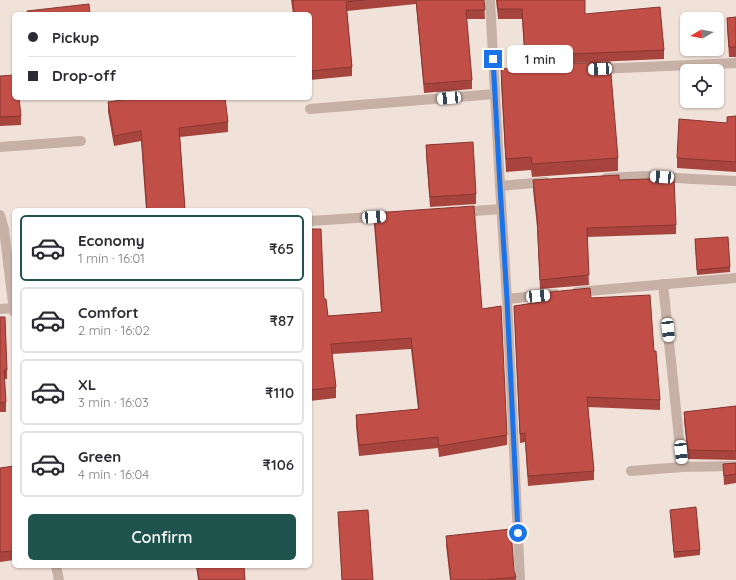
<!DOCTYPE html>
<html lang="en">
<head>
<meta charset="utf-8">
<style>
	:root { --surface:#fff; --page:#f7f7f7; --text:#2b2b33; --muted:#7c7c81; --line:#e1e1e2; --accent:#1e534e }
	body { margin:0; font-family:Quicksand,sans-serif; background:var(--page); color:var(--text); height:100vh; display:flex; flex-direction:column; font-size:15px; white-space:nowrap }
	* { box-sizing:border-box; margin:0 }
	p { font-size:13px; color:var(--muted) }
	.icon { flex:none; width:22px; height:22px; fill:none; stroke:currentColor; stroke-width:2; stroke-linecap:round; stroke-linejoin:round }
	.map { position:relative; flex:1; overflow:hidden }
	.details { position:absolute; left:12px; top:208px; width:300px; height:360px; display:flex; flex-direction:column; background:var(--surface); border-radius:6px; box-shadow:0 1px 3px #0004 }
	.details>* { flex:none }
	.top-card { position:absolute; left:12px; top:12px; width:300px; height:88px; border-radius:6px; box-shadow:0 1px 3px #0004; display:grid; align-content:center; height:88px; padding:0 16px; background:var(--surface) }
	.needle { width:26px; rotate:261deg }
	.controls { position:absolute; left:680px; top:12px; display:grid; gap:8px }
	.controls a { display:grid; place-items:center; width:44px; height:44px; border-radius:6px; background:var(--surface); box-shadow:0 1px 3px #0004; font-size:20px }
	.end { position:absolute; width:18px; height:18px; margin:-9px; border:5px solid #1a73e8; background:#fff; box-shadow:0 0 0 2px #fff }
	.from { border-radius:50% }
	.bubble { position:absolute; height:28px; border-radius:6px; background:var(--surface); box-shadow:0 1px 3px #0004; font-size:13px; font-weight:600; line-height:28px; text-align:center }
	.car { position:absolute; width:12px; height:24px; margin:-12px -6px; border-radius:5px; box-shadow:0 0 3px 1px #0007; background:linear-gradient(#fff 24%,#345 0 40%,#fff 0 76%,#345 0 86%,#fff 0) }
	.top-card b { display:flex; align-items:center; gap:14px; height:38px; font-size:15px }
	.top-card b+b { border-top:1px solid var(--line) }
	.top-card i { width:10px; height:10px; background:var(--text) }
	ul { padding:7px 0 0; list-style:none }
	li { display:flex; align-items:center; gap:12px; height:66px; margin:0 8px 6px; padding:0 8px; border:2px solid var(--line); border-radius:6px }
	li div { flex:1 }
	li b { display:block; font-size:15px }
	li em { font-style:normal; font-weight:600 }
	li.on { border-color:var(--accent) }
	li>.icon { width:36px; height:36px; stroke-width:1.5 }
	.button { display:flex; gap:8px; margin-top:auto; padding:8px 16px }
	.button a { flex:1; height:46px; border-radius:6px; background:var(--accent); color:#fff; font-size:16px; font-weight:600; line-height:46px; text-align:center }
	.map>svg:first-child { display:block }
</style>
</head>
<body>
<div class="map">
<svg width="736" height="580" viewBox="0 0 736 580">
	<rect width="100%" height="100%" fill="#f0e1d9"/>
	<g fill="none" stroke-linecap="round" stroke-linejoin="round">
		<g stroke="#c7b0a6" stroke-width="10">
			<polyline points="490,0 500,186 507,299 520,580"/>
			<polyline points="598,69 736,63"/>
			<polyline points="310,109 495,94"/>
			<polyline points="0,147 81,141"/>
			<polyline points="606,178 646,176 693,179 736,181"/>
			<polyline points="500,186 546,182"/>
			<polyline points="461,212 501,209"/>
			<polyline points="0,215 4,229 14,312"/>
			<polyline points="310,221 387,216"/>
			<polyline points="663,284 682,467"/>
			<polyline points="577,292 736,278"/>
			<polyline points="507,299 555,294"/>
			<polyline points="0,309 13,308"/>
			<polyline points="631,471 682,467 736,466"/>
			<polyline points="56,566 59,580"/>
		</g>
	</g>
	<g fill="#a6443d">
		<polygon points="291,0 484,0 485,19 466,19 472,80 472,89 424,93 416,4 347,11 352,67 352,76 310,80 310,14 293,14"/>
		<polygon points="496,0 585,0 585,14 664,50 664,59 525,65 522,19 498,19"/>
		<polygon points="736,17 736,57 729,57 727,27 727,18"/>
		<polygon points="501,69 618,158 618,171 532,177 531,170 506,172 501,82"/>
		<polygon points="0,76 21,116 21,125 0,126"/>
		<polygon points="108,102 228,122 228,132 180,137 185,210 146,210 141,141 114,146 108,112"/>
		<polygon points="736,116 736,172 677,168 677,158 727,123 727,117"/>
		<polygon points="426,145 476,194 476,204 430,207 426,155"/>
		<polygon points="533,180 619,180 676,225 676,234 587,237 589,285 540,289 537,226 533,190"/>
		<polygon points="374,213 482,309 507,435 507,445 439,457 438,448 359,456 356,426 356,415 418,409 411,349 332,354 336,387 336,398 310,401 310,229 324,299 328,316 381,312 374,224"/>
		<polygon points="695,239 730,267 730,272 697,275"/>
		<polygon points="541,293 591,298 654,351 660,400 660,410 588,407 594,471 594,480 528,486 525,442 520,443 514,306 541,302"/>
		<polygon points="0,317 7,370 7,379 4,379 6,402 6,412 0,412"/>
		<polygon points="736,406 736,460 688,459 684,421 684,412"/>
		<polygon points="736,463 736,483 724,485 723,464"/>
		<polygon points="14,466 14,560 0,562 0,468"/>
		<polygon points="670,510 700,550 700,555 674,558"/>
		<polygon points="338,512 373,580 342,580"/>
		<polygon points="446,536 514,571 516,577 516,580 450,580 446,545"/>
		<polygon points="196,566 244,566 245,580 198,580"/>
	</g>
	<g fill="#c14f47" stroke="#873732">
		<polygon points="293,0 364,0 346,2 352,67 310,71 310,14 294,14"/>
		<polygon points="416,0 484,0 485,10 466,10 472,80 424,84"/>
		<polygon points="497,0 585,0 585,14 660,7 664,50 525,56 522,9 498,9"/>
		<polygon points="89,4 90,14 28,14 27,11"/>
		<polygon points="736,17 736,47 729,47 727,18"/>
		<polygon points="610,62 618,158 532,164 531,157 506,159 501,69 525,67 525,65"/>
		<polygon points="14,75 14,98 19,98 21,116 0,117 0,76"/>
		<polygon points="136,98 225,98 228,122 179,128 185,209 175,210 147,210 141,131 114,136 108,102"/>
		<polygon points="736,116 736,162 677,158 679,119 727,123 727,117"/>
		<polygon points="473,142 476,194 430,197 426,145"/>
		<polygon points="619,175 619,180 674,178 676,225 587,228 589,275 540,280 537,216 533,180"/>
		<polygon points="474,206 482,309 501,306 507,435 439,446 438,437 359,445 356,415 419,409 411,338 331,344 336,387 310,390 310,229 321,229 324,299 326,299 328,316 382,312 374,213"/>
		<polygon points="728,237 730,267 697,270 695,239"/>
		<polygon points="590,288 591,298 650,295 654,351 656,351 660,400 587,397 594,471 528,476 525,433 520,434 514,306 541,302 541,293"/>
		<polygon points="0,317 5,317 7,370 4,370 6,402 0,403"/>
		<polygon points="736,406 736,451 688,450 684,412"/>
		<polygon points="736,463 736,474 724,476 723,464"/>
		<polygon points="14,466 14,551 0,552 0,468"/>
		<polygon points="696,507 700,550 674,552 670,510"/>
		<polygon points="368,510 373,580 342,580 338,512"/>
		<polygon points="511,529 514,571 516,577 486,580 451,580 446,536"/>
		<polygon points="197,566 244,566 245,580 199,580"/>
	</g>
	<g fill="none" stroke-linecap="round" stroke-linejoin="round">
		<polyline stroke="#1a73e8" stroke-width="5" points="493,59 500,186 507,299 518,533"/>
	</g>
</svg>
<div class="controls">
<a><svg class="needle" viewBox="-14 -14 28 28"><path d="M0-13l5 13h-10z" fill="#e53935"/><path d="M0 13l5-13h-10z" fill="#7c7c81"/></svg></a>
<a><svg class="icon" aria-label="locate" viewBox="0 0 24 24"><circle cx="12" cy="12" r="6"/><path d="M12 2v4M12 18v4M2 12h4M18 12h4"/></svg></a>
</div>
<i class="end from" style="left:518px;top:533px"></i>
<i class="end" style="left:493px;top:59px"></i>
<div class="bubble" style="left:507px;top:45px;width:66px">1 min</div>
<i class="car" style="left:600px;top:69px;rotate:267deg"></i>
<i class="car" style="left:449px;top:98px;rotate:265deg"></i>
<i class="car" style="left:662px;top:177px;rotate:274deg"></i>
<i class="car" style="left:374px;top:217px;rotate:86deg"></i>
<i class="car" style="left:538px;top:296px;rotate:85deg"></i>
<i class="car" style="left:668px;top:330px;rotate:174deg"></i>
<i class="car" style="left:681px;top:452px;rotate:174deg"></i>
<div class="top-card">
<b><i class="from"></i>Pickup</b>
<b><i></i>Drop-off</b>
</div>
<section class="details">
<ul>
<li class="on"><svg class="icon" aria-label="car" viewBox="0 0 24 24"><path d="M5 17H2v-5l4-1 3-4h7l3 4 3 1v5h-3M9 17h6M6 11h13"/><circle cx="7" cy="17" r="2"/><circle cx="17" cy="17" r="2"/></svg><div><b>Economy</b><p>1 min · 16:01</p></div><em>₹65</em></li>
<li><svg class="icon" aria-label="car" viewBox="0 0 24 24"><path d="M5 17H2v-5l4-1 3-4h7l3 4 3 1v5h-3M9 17h6M6 11h13"/><circle cx="7" cy="17" r="2"/><circle cx="17" cy="17" r="2"/></svg><div><b>Comfort</b><p>2 min · 16:02</p></div><em>₹87</em></li>
<li><svg class="icon" aria-label="car" viewBox="0 0 24 24"><path d="M5 17H2v-5l4-1 3-4h7l3 4 3 1v5h-3M9 17h6M6 11h13"/><circle cx="7" cy="17" r="2"/><circle cx="17" cy="17" r="2"/></svg><div><b>XL</b><p>3 min · 16:03</p></div><em>₹110</em></li>
<li><svg class="icon" aria-label="car" viewBox="0 0 24 24"><path d="M5 17H2v-5l4-1 3-4h7l3 4 3 1v5h-3M9 17h6M6 11h13"/><circle cx="7" cy="17" r="2"/><circle cx="17" cy="17" r="2"/></svg><div><b>Green</b><p>4 min · 16:04</p></div><em>₹106</em></li>
</ul>
<div class="button"><a>Confirm</a></div>
</section>
</div>
</body>
</html>
